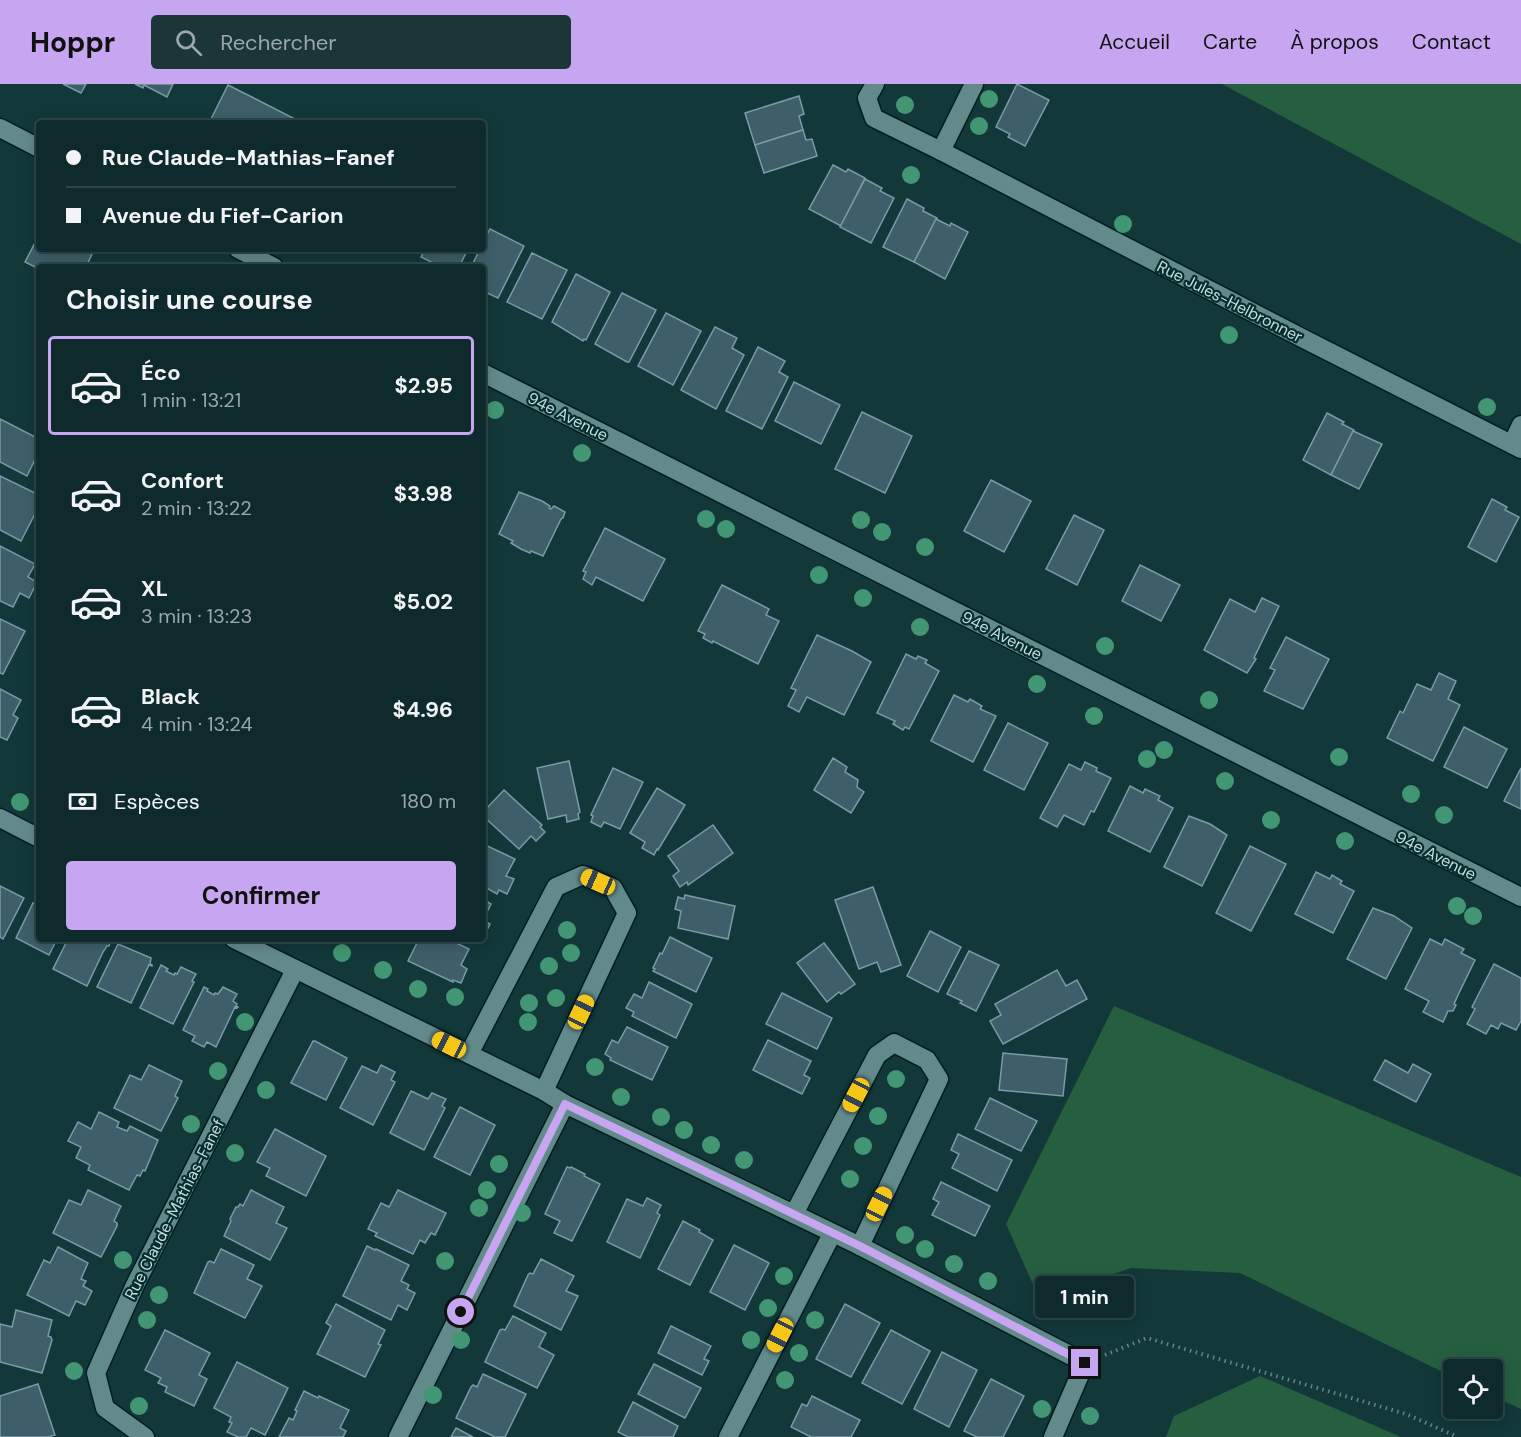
<!DOCTYPE html>
<html lang="fr">
<head>
<meta charset="utf-8">
<style>
	:root { --surface:#0e2a2c; --page:#1c3638; --text:#f1f3f6; --muted:#9ba7a9; --line:#2e4648; --accent:#c6a6f0 }
	body { margin:0; font-family:"DM Sans",sans-serif; background:var(--page); color:var(--text); height:100vh; display:flex; flex-direction:column; font-size:22px; white-space:nowrap }
	* { box-sizing:border-box; margin:0 }
	p { font-size:20px; color:var(--muted) }
	.icon { flex:none; width:33px; height:33px; fill:none; stroke:currentColor; stroke-width:2; stroke-linecap:round; stroke-linejoin:round }
	.map { position:relative; flex:1; overflow:hidden }
	.sheet { position:absolute; left:36px; top:180px; width:450px; height:678px; display:flex; flex-direction:column; background:var(--surface); border-radius:6px; box-shadow:0 3px 15px #0003,0 0 0 2px var(--line) }
	.sheet>* { flex:none }
	.banner { position:absolute; left:36px; top:36px; width:450px; height:132px; border-radius:6px; box-shadow:0 3px 15px #0003,0 0 0 2px var(--line); display:grid; align-content:center; height:132px; padding:0 30px; background:var(--surface) }
	.buttons { position:absolute; left:1443px; top:1275px; display:grid; gap:12px }
	.buttons a { display:grid; place-items:center; width:60px; height:60px; border-radius:6px; background:var(--surface); box-shadow:0 3px 15px #0003,0 0 0 2px var(--line); font-size:30px }
	.end { position:absolute; width:27px; height:27px; margin:-14px; border:8px solid #c6a6f0; background:#111; box-shadow:0 0 0 3px #111 }
	.from { border-radius:50% }
	.bubble { position:absolute; height:42px; border-radius:6px; background:var(--surface); box-shadow:0 3px 15px #0003,0 0 0 2px var(--line); font-size:20px; font-weight:700; line-height:42px; text-align:center }
	.car { position:absolute; width:18px; height:36px; margin:-18px -9px; border-radius:8px; box-shadow:0 0 4px 2px #0007; background:linear-gradient(#f5c518 24%,#345 0 40%,#f5c518 0 76%,#345 0 86%,#f5c518 0) }
	.banner b { display:flex; align-items:center; gap:21px; height:57px; font-size:22px }
	.banner b+b { border-top:2px solid var(--line) }
	.banner i { width:15px; height:15px; background:var(--text) }
	ul { padding:0; list-style:none }
	li { display:flex; align-items:center; gap:18px; height:99px; margin:0 12px 9px; padding:0 18px; border:3px solid transparent; border-radius:6px }
	li div { flex:1 }
	li b { display:block; font-size:22px }
	li em { font-style:normal; font-weight:700 }
	li.on { border-color:var(--accent) }
	li>.icon { width:54px; height:54px; stroke-width:1.5 }
	h2 { padding:0 30px; font-size:27px; line-height:72px }
	.pay { display:flex; align-items:center; gap:15px; height:66px; padding:0 30px; font-size:22px }
	.pay p { margin-inline-start:auto }
	.button { display:flex; gap:12px; margin-top:auto; padding:12px 30px }
	.button a { flex:1; height:69px; border-radius:6px; background:var(--accent); color:#111; font-size:24px; font-weight:700; line-height:69px; text-align:center }
	header { display:flex; align-items:center; gap:36px; box-sizing:border-box; height:84px; padding:0 30px; background:var(--accent); color:#111 }
	header strong { font-size:28px }
	nav { display:flex; gap:33px; margin-inline-start:auto; font-size:21px }
	.search { width:420px; height:54px; background:var(--page); display:flex; align-items:center; gap:15px; box-sizing:border-box; padding:0 21px; border-radius:6px; color:var(--muted); font-size:22px }
	.map>svg:first-child { display:block }
</style>
</head>
<body>
<header>
<strong>Hoppr</strong>
<div class="search"><svg class="icon" aria-label="search" viewBox="0 0 24 24"><circle cx="10" cy="10" r="6"/><path d="M15 15l6 6"/></svg>Rechercher</div>
<nav><a>Accueil</a><a>Carte</a><a>À propos</a><a>Contact</a></nav>
</header>
<div class="map">
<svg width="1521" height="1353" viewBox="0 0 1521 1353">
	<rect width="100%" height="100%" fill="#12383a"/>
	<g fill="#255f40">
		<polygon points="1222,0 1521,0 1521,160"/>
		<polygon points="1114,922 1521,1093 1521,1325 1493,1312 1492,1286 1454,1286 1453,1293 1240,1189 1131,1184 1040,1216 1006,1140"/>
		<polygon points="1260,1292 1401,1353 1166,1353 1174,1332"/>
	</g>
	<g fill="#3e5f6a" stroke="#789ba7" stroke-width="1.5">
		<polygon points="63,0 86,0 81,9"/>
		<polygon points="135,0 173,0 167,13 144,1 143,4"/>
		<polygon points="1017,0 1049,16 1025,62 1008,53 1010,50 996,43"/>
		<polygon points="228,1 299,37 298,39 209,39"/>
		<polygon points="799,12 804,30 799,32 803,46 755,61 745,29"/>
		<polygon points="803,46 806,56 812,55 817,72 764,89 755,61"/>
		<polygon points="833,81 846,88 848,85 865,94 841,142 809,125"/>
		<polygon points="865,95 882,104 880,107 894,114 871,159 840,143"/>
		<polygon points="907,115 924,124 923,127 937,134 914,178 883,163"/>
		<polygon points="936,135 950,142 951,139 968,148 945,195 914,178"/>
		<polygon points="490,145 524,162 498,214 483,207 483,183 471,183 480,165 483,165 483,158"/>
		<polygon points="39,151 39,165 81,165 92,170 86,183 39,183 39,185 25,178"/>
		<polygon points="425,165 468,165 459,183 441,183 421,173"/>
		<polygon points="532,169 567,186 542,235 507,218"/>
		<polygon points="576,190 610,208 586,256 584,255 583,257 552,238"/>
		<polygon points="622,209 656,226 629,278 627,278 595,260"/>
		<polygon points="666,229 701,247 673,301 638,282"/>
		<polygon points="715,243 737,254 732,264 744,271 716,325 681,306"/>
		<polygon points="758,263 785,277 779,288 788,293 762,345 726,327"/>
		<polygon points="794,298 840,321 821,360 775,337"/>
		<polygon points="862,328 912,352 885,409 835,385"/>
		<polygon points="1327,329 1344,338 1342,340 1354,346 1331,391 1303,376"/>
		<polygon points="0,335 39,355 39,367 27,392 0,378"/>
		<polygon points="1353,347 1382,360 1359,405 1331,391"/>
		<polygon points="0,392 39,411 39,422 21,457 0,446"/>
		<polygon points="991,396 1031,417 1004,468 964,447"/>
		<polygon points="519,408 542,417 550,422 549,424 551,425 554,422 565,428 563,434 561,435 543,472 531,467 530,469 521,465 511,459 513,457 499,450"/>
		<polygon points="1492,415 1507,423 1505,426 1519,433 1496,478 1468,463"/>
		<polygon points="1074,431 1104,446 1077,501 1046,485"/>
		<polygon points="605,444 665,475 643,517 596,493 592,501 583,495 586,488 583,487"/>
		<polygon points="0,462 35,480 28,493 37,498 29,514 20,509 13,523 0,517"/>
		<polygon points="1140,481 1180,501 1161,537 1122,517"/>
		<polygon points="722,501 769,525 766,531 779,537 758,580 713,557 712,559 703,554 705,550 698,547"/>
		<polygon points="1262,514 1279,522 1254,574 1256,575 1247,589 1204,566 1230,515 1255,528"/>
		<polygon points="0,535 25,547 3,590 0,589"/>
		<polygon points="817,551 852,567 871,578 844,631 807,613 799,628 788,622 796,606 791,604"/>
		<polygon points="1286,553 1329,575 1303,625 1264,607 1275,586 1270,584"/>
		<polygon points="906,570 916,575 918,572 927,576 925,579 939,587 909,645 905,643 903,646 893,640 895,637 877,629"/>
		<polygon points="1439,589 1456,597 1448,615 1460,621 1433,677 1387,654 1400,627 1403,629 1417,600 1431,606"/>
		<polygon points="0,605 21,616 13,631 18,634 7,656 0,653 0,654"/>
		<polygon points="954,611 968,618 970,615 982,622 980,625 996,632 973,678 931,657"/>
		<polygon points="1008,639 1048,659 1024,706 984,686"/>
		<polygon points="1464,643 1507,665 1487,704 1444,683"/>
		<polygon points="833,674 847,683 845,688 858,696 857,703 864,708 851,729 814,706"/>
		<polygon points="569,677 580,728 578,730 579,735 567,738 566,731 548,735 537,684"/>
		<polygon points="1085,678 1097,684 1096,687 1111,694 1094,728 1091,727 1084,741 1064,731 1057,743 1040,734 1069,680 1081,686"/>
		<polygon points="613,684 643,698 620,745 604,738 601,743 591,738 593,732 591,731"/>
		<polygon points="1521,684 1521,725 1504,717"/>
		<polygon points="1130,702 1143,709 1145,705 1160,712 1158,716 1173,724 1150,768 1108,747"/>
		<polygon points="657,704 685,721 658,766 657,765 654,771 642,764 645,758 630,749"/>
		<polygon points="504,706 542,741 540,743 545,748 536,757 531,752 519,765 483,732 483,728"/>
		<polygon points="1189,732 1210,740 1227,751 1202,802 1164,783"/>
		<polygon points="713,741 733,769 688,801 687,798 680,803 673,792 679,787 668,772"/>
		<polygon points="483,760 515,775 506,792 514,795 507,810 499,806 497,810 483,802"/>
		<polygon points="1250,762 1286,780 1251,847 1216,829"/>
		<polygon points="1316,788 1330,795 1332,791 1342,797 1340,800 1354,807 1333,849 1295,830"/>
		<polygon points="0,802 24,814 3,855 0,853"/>
		<polygon points="873,803 901,881 881,888 877,878 859,885 835,816"/>
		<polygon points="685,811 735,822 728,855 678,844 681,827 675,825 678,813 684,815"/>
		<polygon points="483,815 491,820 483,836 490,840 483,854"/>
		<polygon points="33,819 39,821 39,855 57,855 49,871 16,854"/>
		<polygon points="1373,824 1394,832 1412,844 1386,895 1347,875"/>
		<polygon points="930,847 961,863 938,908 907,892"/>
		<polygon points="670,853 712,874 696,908 653,887 655,885 653,884 660,869 662,870"/>
		<polygon points="68,855 111,855 109,862 107,862 103,868 87,902 53,885"/>
		<polygon points="419,855 448,855 469,865 461,881 467,885 461,899 453,896 453,898 408,877"/>
		<polygon points="1430,855 1442,861 1445,855 1464,865 1461,869 1475,876 1459,909 1454,920 1456,921 1453,927 1448,927 1443,938 1423,928 1429,917 1405,905"/>
		<polygon points="824,859 855,900 841,910 839,908 827,918 797,879"/>
		<polygon points="118,860 151,874 150,880 152,881 152,882 149,881 131,919 97,903"/>
		<polygon points="969,867 999,881 976,927 960,919 962,917 947,910"/>
		<polygon points="1494,880 1521,894 1521,937 1516,946 1501,939 1498,945 1491,941 1486,950 1467,940 1475,925 1472,923"/>
		<polygon points="161,881 168,885 166,887 174,891 175,889 177,890 181,883 196,890 192,897 194,898 173,940 140,924"/>
		<polygon points="1057,886 1066,902 1077,896 1087,915 1003,960 990,937 1001,931 995,920"/>
		<polygon points="649,898 692,920 676,954 632,932 634,928 626,924 634,910 642,914"/>
		<polygon points="204,903 208,905 207,907 214,911 215,909 218,910 223,903 237,910 233,917 237,920 236,922 238,923 237,924 235,923 216,963 207,958 204,963 192,957 195,952 183,946"/>
		<polygon points="782,909 832,934 817,965 766,940"/>
		<polygon points="627,943 668,963 652,996 610,976 611,974 605,970 612,956 618,959"/>
		<polygon points="768,956 811,977 804,991 810,994 802,1010 753,986"/>
		<polygon points="313,957 315,957 347,974 326,1016 291,999"/>
		<polygon points="1003,969 1067,975 1063,1012 999,1006"/>
		<polygon points="1385,976 1408,989 1413,980 1431,990 1416,1018 1374,996"/>
		<polygon points="149,981 182,997 175,1012 178,1014 177,1016 161,1047 114,1024 130,991 141,996"/>
		<polygon points="381,981 395,988 391,996 395,998 373,1041 340,1024 362,982 377,989"/>
		<polygon points="411,1007 428,1015 432,1009 446,1015 442,1022 445,1024 424,1066 390,1049"/>
		<polygon points="990,1014 1037,1037 1021,1067 975,1045"/>
		<polygon points="460,1023 495,1041 470,1091 434,1073"/>
		<polygon points="99,1028 119,1038 117,1043 127,1047 130,1042 158,1056 145,1087 143,1086 140,1092 137,1091 129,1106 88,1086 90,1081 76,1074 81,1063 68,1057 78,1038 91,1045"/>
		<polygon points="275,1045 326,1072 306,1112 266,1092 270,1084 257,1078"/>
		<polygon points="958,1050 1012,1076 997,1107 952,1084 959,1070 951,1066"/>
		<polygon points="567,1083 570,1084 571,1083 585,1090 584,1092 600,1100 572,1157 554,1149 560,1137 545,1130"/>
		<polygon points="941,1098 990,1122 975,1152 932,1131 939,1118 933,1115"/>
		<polygon points="88,1106 121,1122 114,1137 117,1139 117,1142 101,1173 53,1149 69,1116 81,1121"/>
		<polygon points="251,1106 284,1123 276,1139 287,1144 270,1176 224,1152 231,1137 230,1135 236,1123 238,1123 240,1120 243,1122"/>
		<polygon points="398,1106 446,1129 435,1151 431,1149 425,1159 420,1156 413,1170 375,1152 377,1149 368,1145 381,1119 389,1123"/>
		<polygon points="647,1114 661,1121 657,1129 660,1131 640,1174 607,1158 627,1115 643,1122"/>
		<polygon points="683,1137 700,1146 699,1148 713,1156 690,1201 658,1185"/>
		<polygon points="734,1161 769,1179 745,1226 710,1208"/>
		<polygon points="367,1162 375,1166 376,1165 409,1181 401,1197 409,1201 407,1205 415,1209 407,1226 398,1221 391,1236 343,1212"/>
		<polygon points="58,1163 88,1179 81,1195 86,1197 83,1202 92,1207 85,1221 76,1217 69,1232 27,1211 44,1176 50,1179"/>
		<polygon points="221,1165 254,1181 247,1195 262,1202 245,1234 194,1209 208,1178 210,1177 214,1179"/>
		<polygon points="541,1175 574,1192 566,1207 578,1212 561,1246 514,1222 528,1191 530,1189 533,1190"/>
		<polygon points="336,1220 385,1246 378,1260 381,1261 365,1293 317,1270 331,1242 326,1239"/>
		<polygon points="845,1220 880,1239 851,1293 816,1275"/>
		<polygon points="16,1226 52,1236 48,1252 51,1253 52,1256 42,1289 0,1278 0,1240 12,1243"/>
		<polygon points="513,1232 546,1249 539,1263 554,1271 537,1304 485,1278 500,1246 501,1246 502,1245 505,1246"/>
		<polygon points="671,1242 711,1262 704,1275 709,1277 702,1291 658,1269"/>
		<polygon points="165,1246 210,1269 199,1291 207,1295 194,1322 165,1308 167,1303 158,1299 161,1294 145,1286"/>
		<polygon points="891,1246 930,1267 902,1320 862,1299"/>
		<polygon points="942,1268 977,1286 949,1343 914,1325"/>
		<polygon points="237,1278 288,1304 265,1351 251,1344 246,1353 238,1353 227,1348 232,1339 229,1338 231,1333 214,1324"/>
		<polygon points="654,1280 701,1304 685,1334 638,1310"/>
		<polygon points="483,1290 526,1310 505,1353 495,1353 456,1334 471,1303 473,1301 477,1303"/>
		<polygon points="991,1295 1024,1312 1003,1353 977,1353 964,1347"/>
		<polygon points="38,1300 55,1351 48,1353 0,1353 0,1312"/>
		<polygon points="304,1307 318,1314 319,1312 349,1326 340,1344 346,1347 343,1353 279,1353 289,1334 293,1336 297,1327 295,1326"/>
		<polygon points="812,1312 860,1336 851,1353 811,1353 791,1343 802,1320 807,1322"/>
		<polygon points="633,1318 678,1342 673,1353 628,1353 618,1348"/>
		<polygon points="456,1344 473,1353 451,1353"/>
	</g>
	<g fill="none" stroke-linecap="round" stroke-linejoin="round">
		<defs>
			<g id="minor">
				<polyline points="875,0 867,14 874,34 941,67 1306,256 1521,365"/>
				<polyline points="0,44 39,64"/>
				<polyline points="941,67 974,0"/>
				<polyline points="238,165 274,183"/>
				<polyline points="483,289 1521,813"/>
				<polyline points="1512,360 1521,341"/>
				<polyline points="0,734 39,754"/>
				<polyline points="234,855 544,1007 565,1020 860,1162 1085,1279 1053,1353"/>
				<polyline points="469,970 556,803 583,791 613,804 627,829 544,1007"/>
				<polyline points="794,1130 877,971 894,959 927,976 939,995 860,1162"/>
				<polyline points="145,1353 105,1324 96,1289 135,1201 295,886"/>
				<polyline points="398,1353 565,1020"/>
				<polyline points="728,1353 832,1150"/>
			</g>
		</defs>
		<use href="#minor" stroke="#021e20" stroke-width="21"/>
		<polyline stroke="#668485" stroke-width="4" stroke-dasharray="1.5 4.5" stroke-linecap="butt" points="1105,1271 1147,1254 1406,1330 1458,1353"/>
		<use href="#minor" stroke="#638a8b" stroke-width="18"/>
	</g>
	<g fill="#429673">
		<circle cx="989" cy="15" r="9"/>
		<circle cx="905" cy="21" r="9"/>
		<circle cx="979" cy="42" r="9"/>
		<circle cx="911" cy="91" r="9"/>
		<circle cx="1123" cy="140" r="9"/>
		<circle cx="1229" cy="251" r="9"/>
		<circle cx="1487" cy="323" r="9"/>
		<circle cx="495" cy="326" r="9"/>
		<circle cx="582" cy="369" r="9"/>
		<circle cx="706" cy="435" r="9"/>
		<circle cx="861" cy="436" r="9"/>
		<circle cx="726" cy="445" r="9"/>
		<circle cx="882" cy="448" r="9"/>
		<circle cx="925" cy="463" r="9"/>
		<circle cx="819" cy="491" r="9"/>
		<circle cx="863" cy="514" r="9"/>
		<circle cx="920" cy="543" r="9"/>
		<circle cx="1105" cy="562" r="9"/>
		<circle cx="1037" cy="600" r="9"/>
		<circle cx="1209" cy="616" r="9"/>
		<circle cx="1094" cy="632" r="9"/>
		<circle cx="1164" cy="666" r="9"/>
		<circle cx="1339" cy="673" r="9"/>
		<circle cx="1147" cy="675" r="9"/>
		<circle cx="1225" cy="697" r="9"/>
		<circle cx="1411" cy="710" r="9"/>
		<circle cx="20" cy="718" r="9"/>
		<circle cx="1444" cy="731" r="9"/>
		<circle cx="1271" cy="736" r="9"/>
		<circle cx="1345" cy="757" r="9"/>
		<circle cx="1457" cy="822" r="9"/>
		<circle cx="1473" cy="832" r="9"/>
		<circle cx="567" cy="846" r="9"/>
		<circle cx="342" cy="869" r="9"/>
		<circle cx="571" cy="869" r="9"/>
		<circle cx="549" cy="882" r="9"/>
		<circle cx="383" cy="886" r="9"/>
		<circle cx="418" cy="905" r="9"/>
		<circle cx="455" cy="913" r="9"/>
		<circle cx="556" cy="914" r="9"/>
		<circle cx="529" cy="919" r="9"/>
		<circle cx="245" cy="938" r="9"/>
		<circle cx="528" cy="938" r="9"/>
		<circle cx="595" cy="983" r="9"/>
		<circle cx="218" cy="987" r="9"/>
		<circle cx="896" cy="995" r="9"/>
		<circle cx="266" cy="1006" r="9"/>
		<circle cx="621" cy="1013" r="9"/>
		<circle cx="878" cy="1032" r="9"/>
		<circle cx="661" cy="1033" r="9"/>
		<circle cx="191" cy="1040" r="9"/>
		<circle cx="684" cy="1046" r="9"/>
		<circle cx="711" cy="1061" r="9"/>
		<circle cx="863" cy="1062" r="9"/>
		<circle cx="235" cy="1069" r="9"/>
		<circle cx="744" cy="1076" r="9"/>
		<circle cx="499" cy="1080" r="9"/>
		<circle cx="850" cy="1095" r="9"/>
		<circle cx="487" cy="1106" r="9"/>
		<circle cx="479" cy="1124" r="9"/>
		<circle cx="522" cy="1129" r="9"/>
		<circle cx="905" cy="1151" r="9"/>
		<circle cx="925" cy="1165" r="9"/>
		<circle cx="123" cy="1176" r="9"/>
		<circle cx="445" cy="1177" r="9"/>
		<circle cx="954" cy="1180" r="9"/>
		<circle cx="784" cy="1192" r="9"/>
		<circle cx="988" cy="1197" r="9"/>
		<circle cx="159" cy="1211" r="9"/>
		<circle cx="768" cy="1224" r="9"/>
		<circle cx="147" cy="1236" r="9"/>
		<circle cx="815" cy="1236" r="9"/>
		<circle cx="461" cy="1256" r="9"/>
		<circle cx="751" cy="1256" r="9"/>
		<circle cx="799" cy="1269" r="9"/>
		<circle cx="74" cy="1287" r="9"/>
		<circle cx="785" cy="1296" r="9"/>
		<circle cx="433" cy="1311" r="9"/>
		<circle cx="139" cy="1322" r="9"/>
		<circle cx="1042" cy="1325" r="9"/>
		<circle cx="1090" cy="1332" r="9"/>
	</g>
	<g fill="none" stroke-linecap="round" stroke-linejoin="round">
		<polyline stroke="#c6a6f0" stroke-width="8" points="461,1228 565,1020 860,1162 1085,1279"/>
	</g>
	<g text-anchor="middle" stroke-width="4.5" stroke-linejoin="round" paint-order="stroke">
		<g font-size="16" fill="#c8dcdc" stroke="#062e30">
			<text transform="translate(1230 217) rotate(27)" y="6">Rue Jules-Helbronner</text>
			<text transform="translate(568 332) rotate(27)" y="6">94e Avenue</text>
			<text transform="translate(1002 551) rotate(27)" y="6">94e Avenue</text>
			<text transform="translate(1436 771) rotate(27)" y="6">94e Avenue</text>
			<text transform="translate(174 1125) rotate(-63)" y="6">Rue Claude-Mathias-Fanef</text>
		</g>
	</g>
</svg>
<div class="buttons">
<a><svg class="icon" aria-label="locate" viewBox="0 0 24 24"><circle cx="12" cy="12" r="6"/><path d="M12 2v4M12 18v4M2 12h4M18 12h4"/></svg></a>
</div>
<i class="end from" style="left:461px;top:1228px"></i>
<i class="end" style="left:1085px;top:1279px"></i>
<div class="bubble" style="left:1035px;top:1192px;width:99px">1 min</div>
<i class="car" style="left:598px;top:798px;rotate:294deg"></i>
<i class="car" style="left:581px;top:928px;rotate:25deg"></i>
<i class="car" style="left:449px;top:961px;rotate:296deg"></i>
<i class="car" style="left:856px;top:1011px;rotate:208deg"></i>
<i class="car" style="left:879px;top:1120px;rotate:26deg"></i>
<i class="car" style="left:780px;top:1251px;rotate:207deg"></i>
<div class="banner">
<b><i class="from"></i>Rue Claude-Mathias-Fanef</b>
<b><i></i>Avenue du Fief-Carion</b>
</div>
<section class="sheet">
<h2>Choisir une course</h2>
<ul>
<li class="on"><svg class="icon" aria-label="car" viewBox="0 0 24 24"><path d="M5 17H2v-5l4-1 3-4h7l3 4 3 1v5h-3M9 17h6M6 11h13"/><circle cx="7" cy="17" r="2"/><circle cx="17" cy="17" r="2"/></svg><div><b>Éco</b><p>1 min · 13:21</p></div><em>$2.95</em></li>
<li><svg class="icon" aria-label="car" viewBox="0 0 24 24"><path d="M5 17H2v-5l4-1 3-4h7l3 4 3 1v5h-3M9 17h6M6 11h13"/><circle cx="7" cy="17" r="2"/><circle cx="17" cy="17" r="2"/></svg><div><b>Confort</b><p>2 min · 13:22</p></div><em>$3.98</em></li>
<li><svg class="icon" aria-label="car" viewBox="0 0 24 24"><path d="M5 17H2v-5l4-1 3-4h7l3 4 3 1v5h-3M9 17h6M6 11h13"/><circle cx="7" cy="17" r="2"/><circle cx="17" cy="17" r="2"/></svg><div><b>XL</b><p>3 min · 13:23</p></div><em>$5.02</em></li>
<li><svg class="icon" aria-label="car" viewBox="0 0 24 24"><path d="M5 17H2v-5l4-1 3-4h7l3 4 3 1v5h-3M9 17h6M6 11h13"/><circle cx="7" cy="17" r="2"/><circle cx="17" cy="17" r="2"/></svg><div><b>Black</b><p>4 min · 13:24</p></div><em>$4.96</em></li>
</ul>
<div class="pay"><svg class="icon" aria-label="cash" viewBox="0 0 24 24"><path d="M3 7h18v10H3z"/><circle cx="12" cy="12" r="2"/></svg>Espèces<p>180 m</p></div>
<div class="button"><a>Confirmer</a></div>
</section>
</div>
</body>
</html>
